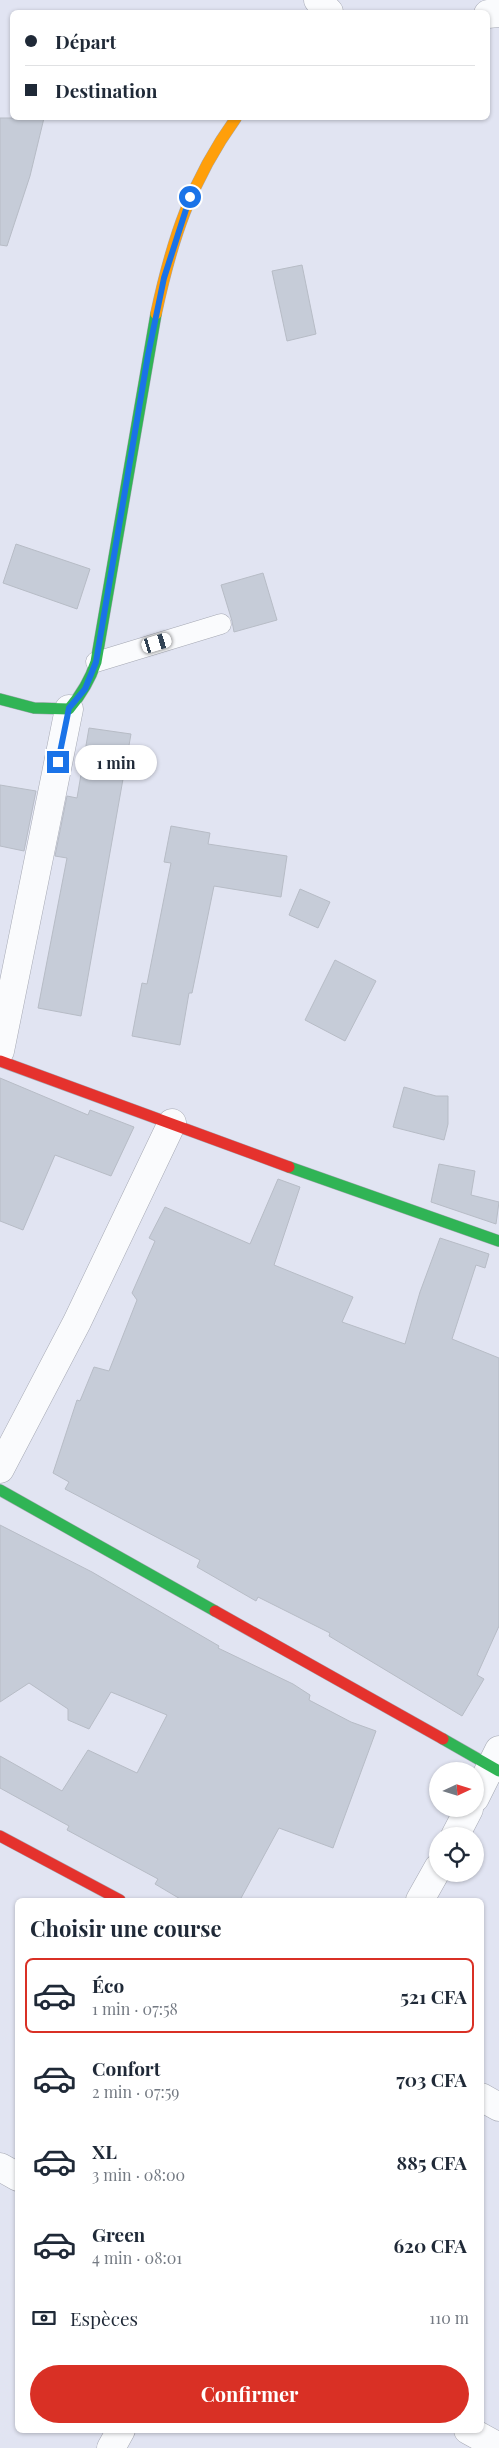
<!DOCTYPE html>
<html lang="fr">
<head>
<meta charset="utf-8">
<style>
	:root { --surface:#fff; --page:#f6f6f7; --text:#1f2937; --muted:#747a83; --line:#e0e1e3; --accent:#d93025 }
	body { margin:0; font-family:"Playfair Display",serif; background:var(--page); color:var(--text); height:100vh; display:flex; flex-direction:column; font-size:19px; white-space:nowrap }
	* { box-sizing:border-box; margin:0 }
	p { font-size:16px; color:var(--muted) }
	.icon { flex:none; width:28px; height:28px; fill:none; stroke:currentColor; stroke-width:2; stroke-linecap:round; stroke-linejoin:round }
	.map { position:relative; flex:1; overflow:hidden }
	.drawer { position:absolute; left:15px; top:1898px; width:469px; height:535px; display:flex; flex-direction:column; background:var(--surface); border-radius:8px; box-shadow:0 1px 4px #0004 }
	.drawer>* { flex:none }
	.hud { position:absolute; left:10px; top:10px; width:480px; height:110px; border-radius:8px; box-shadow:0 1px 4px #0004; display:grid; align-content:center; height:110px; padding:0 15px; background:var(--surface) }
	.needle { width:32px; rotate:86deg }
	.buttons { position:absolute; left:429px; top:1762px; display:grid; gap:10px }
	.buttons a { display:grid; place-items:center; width:55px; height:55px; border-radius:50%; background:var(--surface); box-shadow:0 1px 4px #0004; font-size:25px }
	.end { position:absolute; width:22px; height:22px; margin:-11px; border:6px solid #1a73e8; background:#fff; box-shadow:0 0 0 2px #fff }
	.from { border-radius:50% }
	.bubble { position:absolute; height:35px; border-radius:18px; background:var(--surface); box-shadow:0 1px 4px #0004; font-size:16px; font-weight:700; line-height:35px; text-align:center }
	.car { position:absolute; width:15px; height:30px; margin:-15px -8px; border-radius:6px; box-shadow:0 0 4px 1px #0007; background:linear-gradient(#fff 24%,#345 0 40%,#fff 0 76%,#345 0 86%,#fff 0) }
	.hud b { display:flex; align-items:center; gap:18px; height:48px; font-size:19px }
	.hud b+b { border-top:1px solid var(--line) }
	.hud i { width:12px; height:12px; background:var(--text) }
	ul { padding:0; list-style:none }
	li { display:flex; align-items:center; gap:15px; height:75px; margin:0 10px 8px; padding:0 5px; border:2px solid transparent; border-radius:8px }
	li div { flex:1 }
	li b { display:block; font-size:19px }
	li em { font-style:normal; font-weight:700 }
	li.selected { border-color:var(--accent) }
	li>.icon { width:45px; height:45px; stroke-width:1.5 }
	h2 { padding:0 15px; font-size:22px; line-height:60px }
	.pay { display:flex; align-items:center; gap:12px; height:55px; padding:0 15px; font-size:19px }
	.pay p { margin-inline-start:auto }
	.cta { display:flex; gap:10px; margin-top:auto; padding:10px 15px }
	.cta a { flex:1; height:58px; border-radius:30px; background:var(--accent); color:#fff; font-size:20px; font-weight:700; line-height:58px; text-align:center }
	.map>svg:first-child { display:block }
</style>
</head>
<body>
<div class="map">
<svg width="499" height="2448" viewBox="0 0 499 2448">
	<rect width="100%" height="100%" fill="#e1e4f2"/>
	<g fill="#c6ccd8" stroke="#b7bcc6">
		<polygon points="0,118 44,118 30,176 7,246 0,245"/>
		<polygon points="302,265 316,334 287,341 272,271"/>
		<polygon points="16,544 90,569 77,609 3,583"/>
		<polygon points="263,573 277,620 234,632 232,621 221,585"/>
		<polygon points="89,728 131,734 81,1016 38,1008 67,858 55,856 67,796 77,798"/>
		<polygon points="0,785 36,791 24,851 0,846"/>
		<polygon points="171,826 210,833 208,844 287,856 281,897 214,886 192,993 189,993 180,1045 132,1036 142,983 147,984 171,863 164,862"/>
		<polygon points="300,889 330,902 318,928 289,915"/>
		<polygon points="335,960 376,981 345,1041 305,1020"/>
		<polygon points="0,1078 88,1115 90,1110 134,1127 111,1176 55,1155 23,1230 0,1221"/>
		<polygon points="404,1087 436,1096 448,1096 448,1124 444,1140 393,1127"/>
		<polygon points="439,1164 475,1171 471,1195 499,1202 496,1224 431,1202"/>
		<polygon points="278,1179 300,1187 274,1265 353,1297 342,1322 405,1344 420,1292 440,1238 489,1254 485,1268 476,1265 452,1339 499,1358 499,1626 477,1675 484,1679 462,1716 329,1636 330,1633 258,1597 256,1601 197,1567 200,1560 65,1489 69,1482 53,1473 77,1400 80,1401 94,1367 109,1371 137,1300 132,1293 155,1241 149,1238 165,1207 250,1244"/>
		<polygon points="0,1525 92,1572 219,1646 218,1648 293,1684 310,1695 309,1700 351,1722 376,1731 333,1848 279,1828 240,1900 182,1900 155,1884 158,1879 67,1830 69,1826 0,1788 0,1756 62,1791 88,1750 137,1773 167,1715 111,1692 89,1729 68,1720 68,1709 29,1683 0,1702"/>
	</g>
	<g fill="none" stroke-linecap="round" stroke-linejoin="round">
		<defs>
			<polyline id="lane" points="96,662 221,624"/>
			<g id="street">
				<polyline points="318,0 329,12"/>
				<polyline points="488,14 499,13"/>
				<polyline points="0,1051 69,709"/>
				<polyline points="0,1469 77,1322 172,1123"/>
				<polyline points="475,1798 499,1750"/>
				<polyline points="455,1836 469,1809"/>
				<polyline points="420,1900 438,1868"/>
				<polyline points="481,2097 499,2107"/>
				<polyline points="0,2167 18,2177"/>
				<polyline points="468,2430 499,2447"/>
				<polyline points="111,2448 121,2430"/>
			</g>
			<g id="fast">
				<path d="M0,699L34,708L69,709C81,695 90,680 96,662L156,314"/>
				<polyline points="289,1167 499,1241"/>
				<polyline points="0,1490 215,1611"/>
				<polyline points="443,1739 499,1771"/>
			</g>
			<path id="slow" d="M156,314C172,239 191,181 236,118"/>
			<g id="jam">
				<polyline points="0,1061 289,1167"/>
				<polyline points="215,1611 443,1739"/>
				<polyline points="0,1836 120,1900"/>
			</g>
		</defs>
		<use href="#lane" stroke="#a5a8b3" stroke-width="21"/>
		<use href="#street" stroke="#a5a8b3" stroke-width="29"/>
		<use href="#fast" stroke="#a5a8b3" stroke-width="12"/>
		<use href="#slow" stroke="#a5a8b3" stroke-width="12"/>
		<use href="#jam" stroke="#a5a8b3" stroke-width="12"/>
		<use href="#lane" stroke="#fafbfd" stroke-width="20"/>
		<use href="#street" stroke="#fafbfd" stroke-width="28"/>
		<use href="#fast" stroke="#30b455" stroke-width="11"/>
		<use href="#slow" stroke="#ff9f0a" stroke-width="11"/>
		<use href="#jam" stroke="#e5322d" stroke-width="11"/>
	</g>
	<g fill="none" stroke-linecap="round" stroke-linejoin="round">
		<polyline stroke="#1a73e8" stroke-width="6" points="58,762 69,708 85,689 96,662 148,355 164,278 190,197"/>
	</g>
</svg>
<div class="buttons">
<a><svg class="needle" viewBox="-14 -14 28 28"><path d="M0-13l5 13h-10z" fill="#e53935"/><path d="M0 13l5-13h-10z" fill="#747a83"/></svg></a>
<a><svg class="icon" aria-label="locate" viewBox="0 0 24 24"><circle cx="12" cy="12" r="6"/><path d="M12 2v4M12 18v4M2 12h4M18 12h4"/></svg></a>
</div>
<i class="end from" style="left:190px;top:197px"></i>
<i class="end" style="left:58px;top:762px"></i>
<div class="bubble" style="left:75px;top:745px;width:82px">1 min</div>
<i class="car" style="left:157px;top:643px;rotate:73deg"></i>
<div class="hud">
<b><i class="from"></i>Départ</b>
<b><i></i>Destination</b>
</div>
<section class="drawer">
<h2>Choisir une course</h2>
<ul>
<li class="selected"><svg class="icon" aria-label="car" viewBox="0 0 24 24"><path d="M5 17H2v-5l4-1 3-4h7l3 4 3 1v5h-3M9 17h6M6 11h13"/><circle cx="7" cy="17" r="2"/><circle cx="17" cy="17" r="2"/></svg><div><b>Éco</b><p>1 min · 07:58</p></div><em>521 CFA</em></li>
<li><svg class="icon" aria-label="car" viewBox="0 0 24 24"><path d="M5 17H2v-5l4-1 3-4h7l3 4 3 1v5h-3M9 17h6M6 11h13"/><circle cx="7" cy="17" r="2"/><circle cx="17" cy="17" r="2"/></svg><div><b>Confort</b><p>2 min · 07:59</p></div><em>703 CFA</em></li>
<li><svg class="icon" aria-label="car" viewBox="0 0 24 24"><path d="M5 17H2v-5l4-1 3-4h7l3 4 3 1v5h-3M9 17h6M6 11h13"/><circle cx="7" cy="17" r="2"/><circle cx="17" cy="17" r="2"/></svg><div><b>XL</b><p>3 min · 08:00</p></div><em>885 CFA</em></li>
<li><svg class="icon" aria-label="car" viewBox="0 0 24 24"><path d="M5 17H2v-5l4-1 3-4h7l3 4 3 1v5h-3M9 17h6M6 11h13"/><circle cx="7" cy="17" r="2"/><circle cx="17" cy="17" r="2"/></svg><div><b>Green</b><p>4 min · 08:01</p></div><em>620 CFA</em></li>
</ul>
<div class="pay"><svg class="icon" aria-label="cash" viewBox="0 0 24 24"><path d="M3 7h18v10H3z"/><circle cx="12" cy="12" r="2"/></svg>Espèces<p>110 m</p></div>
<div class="cta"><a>Confirmer</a></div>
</section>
</div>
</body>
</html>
